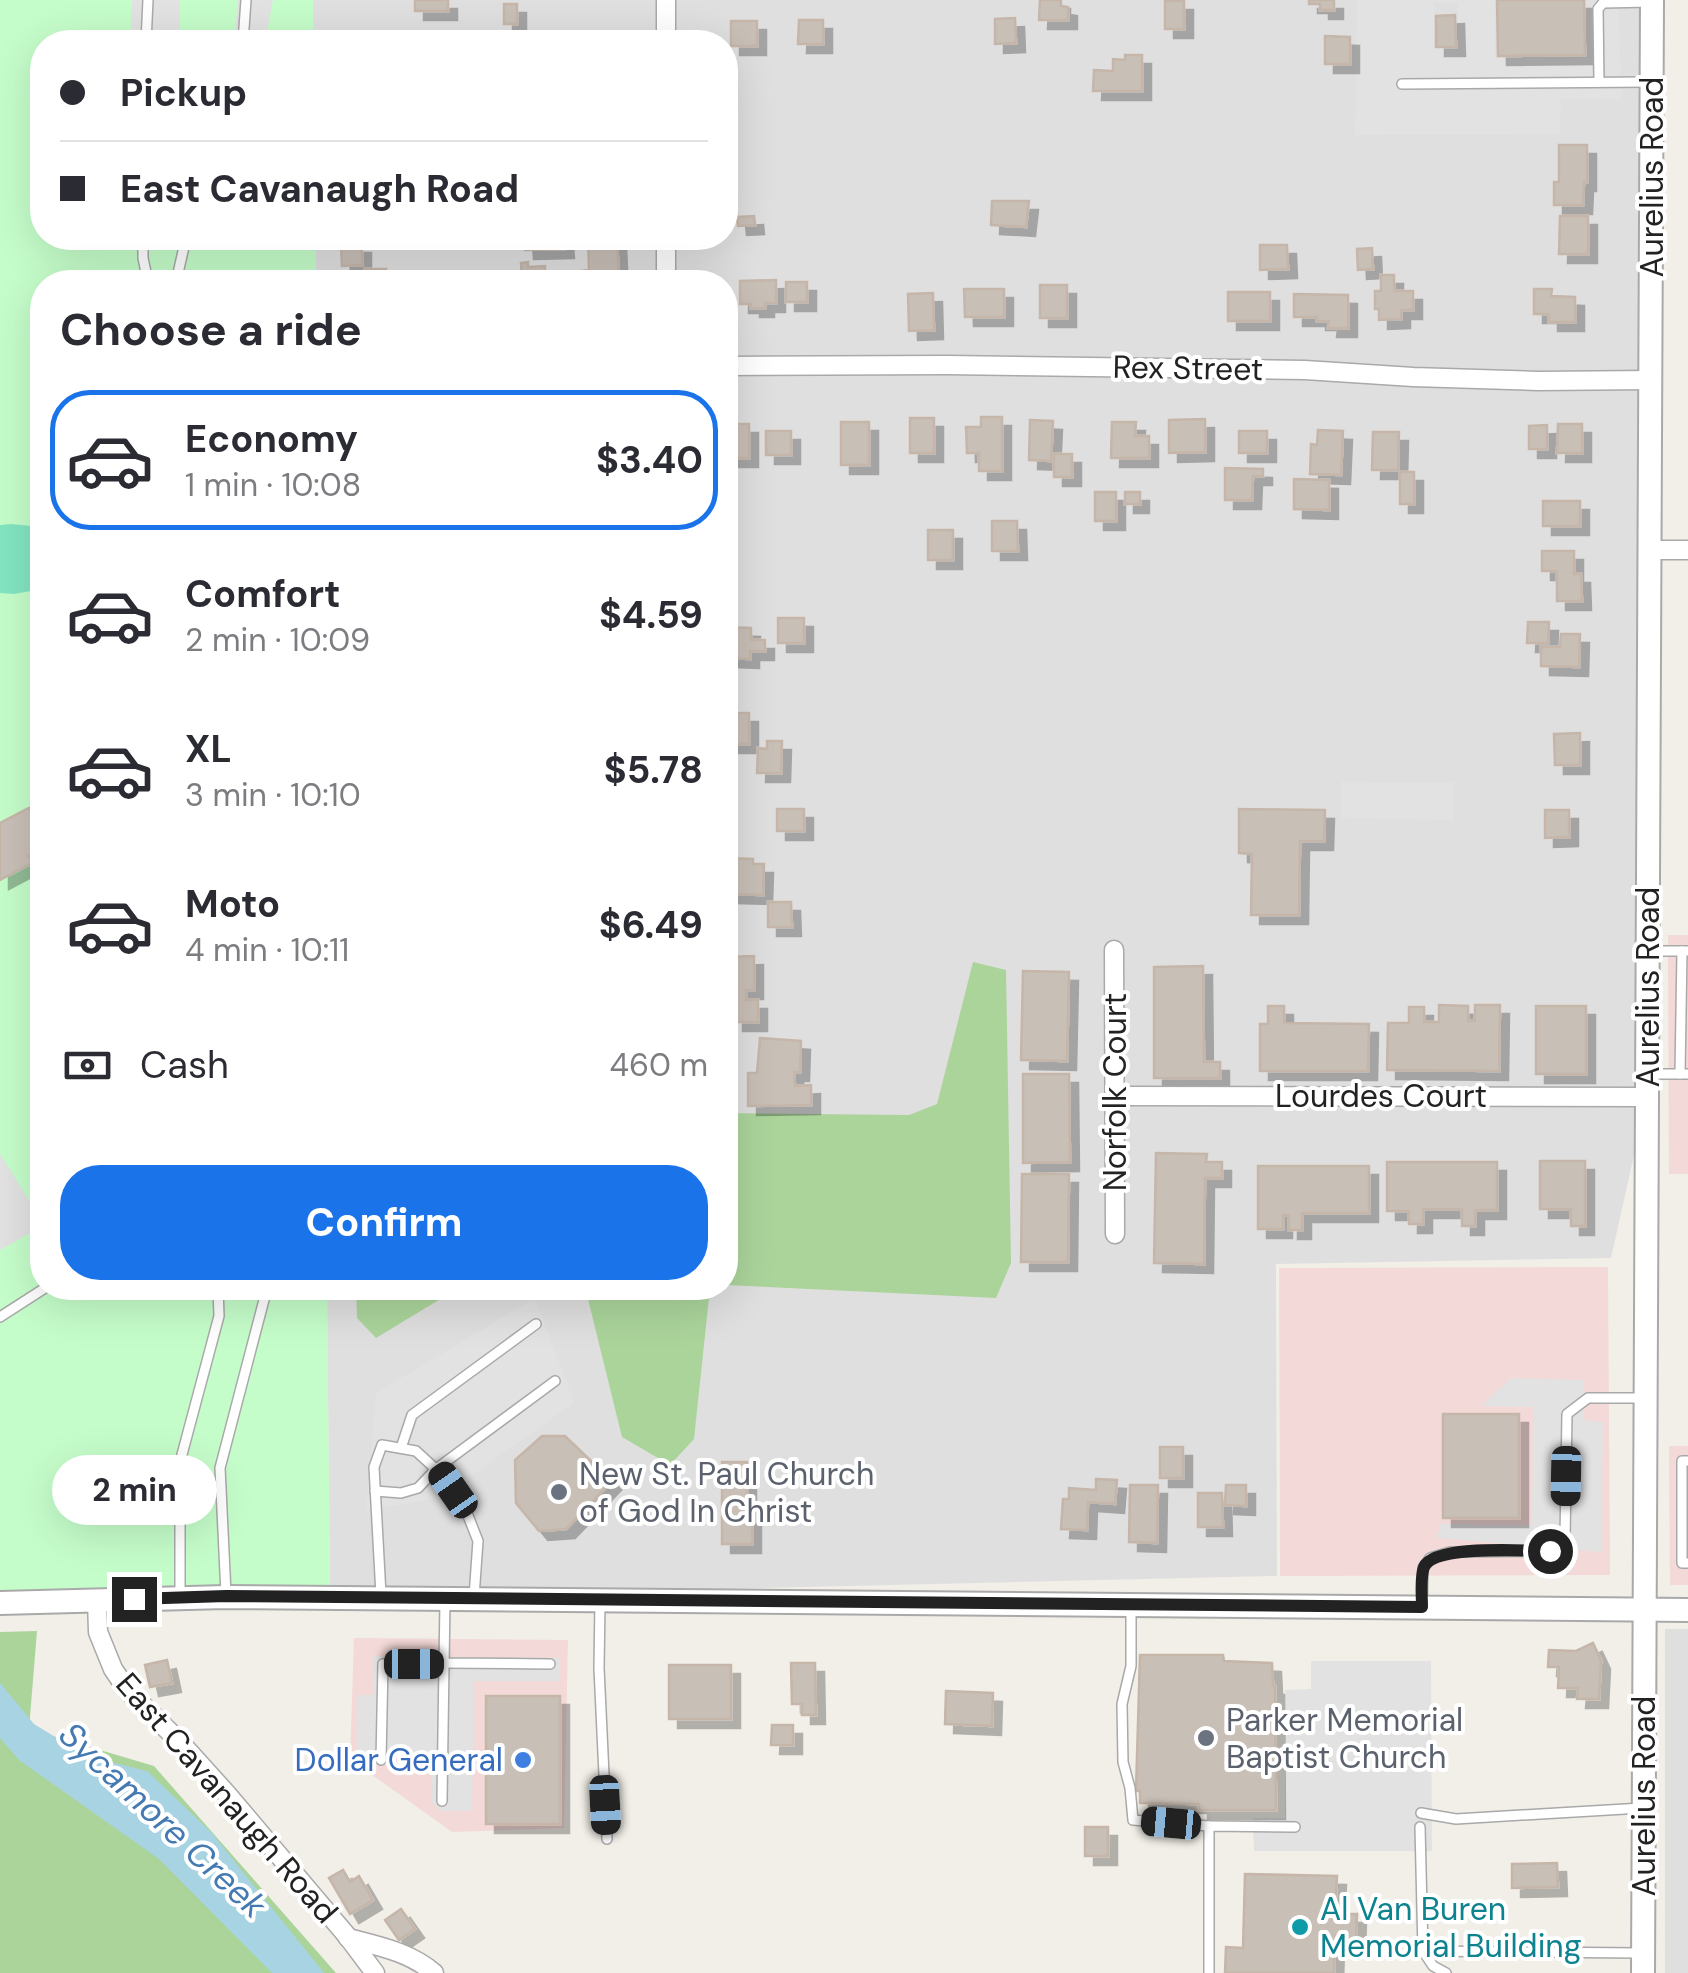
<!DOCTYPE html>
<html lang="en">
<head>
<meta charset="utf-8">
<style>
	:root { --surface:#fff; --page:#f2f2f3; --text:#2b2b33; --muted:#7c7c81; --line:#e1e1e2; --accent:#1a73e8 }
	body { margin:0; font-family:"DM Sans",sans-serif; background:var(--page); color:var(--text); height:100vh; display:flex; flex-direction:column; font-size:38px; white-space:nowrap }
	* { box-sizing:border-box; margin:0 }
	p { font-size:32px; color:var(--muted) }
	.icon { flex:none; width:55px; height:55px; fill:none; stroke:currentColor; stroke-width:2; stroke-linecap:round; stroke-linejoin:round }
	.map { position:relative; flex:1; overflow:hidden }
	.drawer { position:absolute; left:30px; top:270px; width:708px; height:1030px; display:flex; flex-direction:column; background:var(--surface); border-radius:40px; box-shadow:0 10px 40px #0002 }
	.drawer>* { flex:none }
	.hud { position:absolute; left:30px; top:30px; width:708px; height:220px; border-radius:40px; box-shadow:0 10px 40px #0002; display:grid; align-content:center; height:220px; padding:0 30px; background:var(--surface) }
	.end { position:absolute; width:45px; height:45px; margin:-22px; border:12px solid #222; background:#fff; box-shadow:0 0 0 5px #fff }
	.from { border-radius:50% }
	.bubble { position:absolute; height:70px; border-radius:35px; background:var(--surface); box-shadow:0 10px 40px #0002; font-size:32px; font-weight:700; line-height:70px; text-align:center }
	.car { position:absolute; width:30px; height:60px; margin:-30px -15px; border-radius:12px; box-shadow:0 0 8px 2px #0007; background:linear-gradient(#222 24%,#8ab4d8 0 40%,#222 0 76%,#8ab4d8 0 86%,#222 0) }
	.hud b { display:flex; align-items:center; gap:35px; height:95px; font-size:38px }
	.hud b+b { border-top:2px solid var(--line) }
	.hud i { width:25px; height:25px; background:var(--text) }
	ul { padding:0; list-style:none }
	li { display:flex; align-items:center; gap:30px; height:140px; margin:0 20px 15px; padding:0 10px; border:5px solid transparent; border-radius:40px }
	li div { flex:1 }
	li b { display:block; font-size:38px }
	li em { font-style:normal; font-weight:700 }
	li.current { border-color:var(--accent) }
	li>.icon { width:90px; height:90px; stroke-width:1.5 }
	h2 { padding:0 30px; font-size:45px; line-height:120px }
	.pay { display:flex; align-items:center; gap:25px; height:110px; padding:0 30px; font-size:38px }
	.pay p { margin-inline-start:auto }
	.primary-button { display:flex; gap:20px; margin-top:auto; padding:20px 30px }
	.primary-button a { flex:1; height:115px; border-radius:40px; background:var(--accent); color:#fff; font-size:40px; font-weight:700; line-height:115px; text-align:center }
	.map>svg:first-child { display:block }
</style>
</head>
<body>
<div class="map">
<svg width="1688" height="1973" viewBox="0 0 1688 1973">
	<defs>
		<filter id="shadow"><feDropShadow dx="9" dy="9" stdDeviation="0" flood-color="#0004"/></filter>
	</defs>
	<rect width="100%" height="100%" fill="#f2efe8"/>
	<g fill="#e0dfdf">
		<polygon points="313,0 1648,0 1647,1097 1611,1258 1276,1264 1277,1576 330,1598 327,1288 725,1288 725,282 316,282 315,238 725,238 725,42 313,42"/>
		<rect x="1665" y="1629" width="23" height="344"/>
	</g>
	<g fill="#f3d9d7">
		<polygon points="1668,935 1688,935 1688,1174 1669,1174"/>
		<polygon points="1608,1267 1610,1575 1280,1576 1279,1268"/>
		<polygon points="1669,1446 1688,1446 1688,1585 1670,1585"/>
		<polygon points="354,1638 568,1640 564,1828 452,1832 350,1759"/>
	</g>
	<g fill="#abd49b">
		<polygon points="973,962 1006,970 1011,1263 996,1298 725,1285 725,1113 909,1115 937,1104"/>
		<polygon points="356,1288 710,1288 694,1439 670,1465 622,1437 587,1295 442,1298 376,1338 357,1318"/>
		<polygon points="37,1631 29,1729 154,1766 336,1973 0,1973 0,1632"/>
	</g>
	<polygon fill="#c5fdca" points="0,0 313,0 313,42 42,42 42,238 315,238 316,282 42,282 42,1288 327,1288 330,1598 0,1599"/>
	<polygon fill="#83e5c1" points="11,524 42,527 42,589 14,594 0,593 0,525"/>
	<g fill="#e2e2e2" fill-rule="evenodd">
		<polygon points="132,0 180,0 180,42 130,42"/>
		<polygon points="238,0 273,0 265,42 234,42"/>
		<path d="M1357,0H1495V58L1568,59L1589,57L1591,0H1618L1622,99H1561L1560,134L1355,135ZM1434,3H1458V48H1435Z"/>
		<polygon points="1341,782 1454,783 1454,820 1341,818"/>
		<polygon points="0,1154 42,1221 42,1226 0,1250"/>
		<polygon points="535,1298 574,1403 440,1498 366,1510 376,1393"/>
		<polygon points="1511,1378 1584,1380 1584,1420 1603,1422 1601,1552 1437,1538 1440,1524 1532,1525 1533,1407 1481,1406"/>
		<polygon points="374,1656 560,1658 560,1681 474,1681 472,1811 440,1811 432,1802 432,1755 357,1754 358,1695 374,1695"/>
		<polygon points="1311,1661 1431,1661 1432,1851 1254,1851 1253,1818 1285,1818 1285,1690 1311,1689"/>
	</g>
	<polygon fill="#a7d3e2" points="0,1683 34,1724 86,1756 147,1771 211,1832 324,1973 272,1973 159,1859 19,1760 0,1738"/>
	<g fill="#c8bfb7" stroke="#c5b6a9" stroke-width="2.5" filter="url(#shadow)">
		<rect x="415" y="0" width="33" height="11"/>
		<polygon points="1040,0 1061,0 1061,6 1068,7 1068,20 1039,20"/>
		<polygon points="1309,0 1334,0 1334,10 1320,10 1320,4 1309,4"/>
		<polygon points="1497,0 1584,0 1585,55 1498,56"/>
		<rect x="1165" y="1" width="19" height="28"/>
		<rect x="504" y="4" width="13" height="20"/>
		<polygon points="1455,15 1456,47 1436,47 1436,16"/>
		<polygon points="1015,18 1016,43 995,44 995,19"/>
		<polygon points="799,20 823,20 823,44 798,44"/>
		<rect x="731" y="21" width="26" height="25"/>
		<polygon points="1325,36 1350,37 1350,64 1325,64"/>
		<polygon points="1125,55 1142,55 1142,91 1093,91 1094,70 1113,71 1113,59 1125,60"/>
		<polygon points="1559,145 1587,145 1587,182 1584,182 1583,205 1554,205 1554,182 1559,182"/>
		<polygon points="992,201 1029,201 1026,227 991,225"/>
		<polygon points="754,216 755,225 738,226 737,217"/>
		<polygon points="1560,216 1588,216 1588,254 1559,254"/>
		<polygon points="524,238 564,238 565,249 525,250"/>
		<polygon points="588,238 617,238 619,282 580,282 580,271 589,270"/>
		<polygon points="341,244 362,244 362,265 342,266"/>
		<polygon points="1260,245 1287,245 1288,269 1260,270"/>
		<polygon points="1372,248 1373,269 1358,270 1357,249"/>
		<polygon points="528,262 528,267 545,266 545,282 522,282 521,263"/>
		<polygon points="365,269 386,269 386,277 400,277 400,282 366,282"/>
		<polygon points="1381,275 1394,275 1394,291 1413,291 1413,310 1401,310 1401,319 1379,320 1379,309 1375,309 1375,291 1381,291"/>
		<rect x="444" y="277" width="31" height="5"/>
		<polygon points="776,280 776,303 765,303 765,308 751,308 751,304 740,304 740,281"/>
		<rect x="786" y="282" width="21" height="20"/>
		<rect x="1040" y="285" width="27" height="33"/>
		<polygon points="964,289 1004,289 1004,317 965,317"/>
		<polygon points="1534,289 1552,289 1551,296 1575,297 1575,322 1549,322 1549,314 1534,314"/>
		<rect x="1228" y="292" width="42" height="29"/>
		<polygon points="933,293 934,330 909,331 908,294"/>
		<polygon points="1294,294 1348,295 1348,328 1328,328 1329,321 1317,321 1317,317 1294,317"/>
		<polygon points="981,417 1002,417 1002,471 979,471 979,453 967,453 966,427 981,427"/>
		<rect x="910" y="418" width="24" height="35"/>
		<polygon points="1205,419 1205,452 1169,453 1169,420"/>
		<polygon points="1030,420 1053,421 1051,461 1029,460"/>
		<rect x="841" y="422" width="28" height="43"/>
		<polygon points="1112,422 1136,422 1135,436 1149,436 1149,458 1111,458"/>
		<rect x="725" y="424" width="24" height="34"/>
		<polygon points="1558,424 1582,424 1582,453 1557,453"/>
		<polygon points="1547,425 1547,449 1529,449 1529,426"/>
		<polygon points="1318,430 1343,431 1341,475 1310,474 1311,444 1317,445"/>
		<rect x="766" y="431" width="25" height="24"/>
		<rect x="1239" y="431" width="28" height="22"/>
		<polygon points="1373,432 1399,432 1398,470 1372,470"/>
		<rect x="1054" y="454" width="18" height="23"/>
		<polygon points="1225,468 1263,469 1263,476 1253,476 1252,500 1225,500"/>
		<rect x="1400" y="472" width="14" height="32"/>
		<polygon points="1294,479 1329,480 1329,510 1294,509"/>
		<rect x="1095" y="492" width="21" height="29"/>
		<rect x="1125" y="492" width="15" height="12"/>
		<rect x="1543" y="501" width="37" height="25"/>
		<polygon points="992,521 1017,521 1018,551 992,551"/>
		<rect x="928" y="530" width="25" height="30"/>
		<polygon points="1542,551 1574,551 1574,574 1581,574 1582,601 1557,601 1557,571 1542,571"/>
		<rect x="778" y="618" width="26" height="25"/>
		<polygon points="1528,622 1549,622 1548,643 1527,643"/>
		<polygon points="725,627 751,628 751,640 765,640 765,651 750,651 750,659 725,658"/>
		<polygon points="1561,634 1580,634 1579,667 1541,666 1541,647 1560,647"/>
		<rect x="725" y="713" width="24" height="31"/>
		<polygon points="1580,733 1580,765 1555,765 1554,734"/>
		<polygon points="767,741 782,741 781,773 757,773 758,748 767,749"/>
		<polygon points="29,808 42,832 42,847 28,855 32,863 0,880 0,823"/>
		<rect x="777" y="809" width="27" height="22"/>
		<polygon points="1239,809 1325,810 1324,841 1300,841 1299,915 1251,915 1252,854 1239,853"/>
		<polygon points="1545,810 1569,810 1569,837 1545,838"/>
		<polygon points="725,858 753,859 753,864 764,864 763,895 726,894"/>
		<polygon points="768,902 791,902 792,927 768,927"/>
		<polygon points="754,956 754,990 746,990 746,1000 758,1000 758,1022 734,1022 734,991 725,991 725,957"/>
		<polygon points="1203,966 1204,1062 1220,1062 1220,1078 1154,1078 1154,967"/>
		<polygon points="1023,971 1069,972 1067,1061 1021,1060"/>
		<polygon points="1439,1005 1468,1006 1468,1021 1475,1021 1475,1005 1500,1005 1499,1071 1387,1070 1388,1023 1409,1023 1409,1007 1424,1007 1424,1022 1439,1022"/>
		<polygon points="1268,1006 1284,1006 1284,1023 1369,1024 1368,1071 1260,1071 1260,1024 1268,1024"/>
		<rect x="1536" y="1006" width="50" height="68"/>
		<polygon points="760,1038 801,1041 800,1072 794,1072 795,1086 811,1085 811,1105 748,1106 748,1073 757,1073"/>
		<polygon points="1023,1074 1069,1074 1070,1162 1023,1163"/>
		<polygon points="1156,1153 1207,1154 1206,1162 1222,1162 1222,1178 1205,1178 1204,1264 1154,1263"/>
		<polygon points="1540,1161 1585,1161 1585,1226 1571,1226 1571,1209 1540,1209"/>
		<polygon points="1387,1162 1497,1162 1497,1210 1475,1210 1475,1226 1462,1226 1462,1209 1423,1209 1423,1224 1409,1224 1409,1211 1387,1211"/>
		<polygon points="1258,1166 1369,1166 1369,1213 1302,1213 1302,1230 1289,1230 1289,1215 1283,1215 1283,1229 1258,1229"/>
		<polygon points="1022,1174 1069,1174 1068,1262 1021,1262"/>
		<rect x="1443" y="1414" width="76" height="104"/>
		<polygon points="542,1436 565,1436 612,1481 566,1529 539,1531 516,1503 515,1460"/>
		<rect x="1160" y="1447" width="23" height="31"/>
		<polygon points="722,1462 747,1462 747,1518 752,1518 752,1544 722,1544"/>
		<polygon points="1096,1479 1117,1480 1115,1504 1088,1502 1087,1530 1061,1529 1063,1499 1069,1499 1069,1488 1096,1490"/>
		<polygon points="1130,1485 1158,1485 1157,1543 1129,1542"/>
		<polygon points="1226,1485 1246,1485 1246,1506 1225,1505"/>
		<polygon points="1198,1493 1222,1493 1223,1527 1198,1527"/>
		<polygon points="1593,1643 1601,1660 1599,1699 1577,1699 1578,1688 1558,1688 1559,1667 1548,1667 1549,1650 1576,1651"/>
		<polygon points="1140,1655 1223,1655 1224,1661 1272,1663 1273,1685 1275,1686 1276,1810 1199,1810 1199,1804 1140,1803 1140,1791 1136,1791"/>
		<polygon points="167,1660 172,1683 150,1687 145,1665"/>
		<polygon points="791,1663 815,1663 816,1715 802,1715 802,1704 792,1704"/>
		<rect x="669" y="1665" width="62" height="54"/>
		<polygon points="946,1691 993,1693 992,1726 945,1724"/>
		<rect x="486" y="1696" width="74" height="128"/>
		<polygon points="772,1725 793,1725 793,1745 771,1745"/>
		<rect x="1085" y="1827" width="23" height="29"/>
		<polygon points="1557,1863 1558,1887 1512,1888 1512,1864"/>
		<polygon points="343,1870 350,1882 359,1876 373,1900 350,1914 329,1878"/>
		<polygon points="1245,1874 1337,1876 1335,1914 1357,1914 1356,1941 1335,1940 1334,1973 1225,1973 1226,1947 1243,1948"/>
		<polygon points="401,1909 415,1929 399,1940 385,1920"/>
	</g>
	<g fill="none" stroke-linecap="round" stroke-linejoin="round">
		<defs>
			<g id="service">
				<polyline points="146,42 148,0"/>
				<polyline points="243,42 246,0"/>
				<polyline points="1599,82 1598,9 1603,3 1650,2"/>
				<polyline points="1402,84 1649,82"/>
				<polyline points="143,238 143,258 148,282"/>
				<polyline points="176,282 186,238"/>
				<polyline points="1651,951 1688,951"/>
				<polyline points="1650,1074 1688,1074"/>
				<polyline points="1680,1074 1682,951"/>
				<polyline points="0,1317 45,1288"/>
				<polyline points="401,1448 412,1415 536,1324"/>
				<polyline points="1688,1461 1682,1461 1682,1563 1688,1563"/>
				<polyline points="375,1491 401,1493 418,1488 436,1469 555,1381"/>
				<polyline points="226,1594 220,1468 265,1296 264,1288"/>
				<polyline points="180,1595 180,1462 219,1316 218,1288"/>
				<polyline points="381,1595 374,1467 382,1445 416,1451 440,1473 465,1508 478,1541 474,1597"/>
				<polyline points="445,1602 444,1663 550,1664"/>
				<polyline points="600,1602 599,1668 607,1839"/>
				<polyline points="1422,1604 1423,1568 1430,1558 1450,1552 1550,1551 1565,1539 1567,1414 1588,1398 1643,1398"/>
				<polyline points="1131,1607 1131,1666 1122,1704 1123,1762 1130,1788 1133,1820 1209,1826"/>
				<polyline points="381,1760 383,1664 444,1663 442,1801"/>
				<polyline points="1421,1813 1456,1819 1642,1808"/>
				<polyline points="1420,1827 1423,1951 1433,1966 1446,1973"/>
				<polyline points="1423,1951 1640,1953"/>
				<polyline points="1209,1973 1209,1826 1295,1827"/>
			</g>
			<g id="minor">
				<polyline points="666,42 666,0"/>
				<polyline points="666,238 666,282"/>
				<polyline points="725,366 947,365 1305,370 1413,377 1538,381 1651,380"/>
				<polyline points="1650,550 1688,550"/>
				<polyline points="1114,950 1115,1234"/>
				<polyline points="1116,1096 1647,1097"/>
				<polyline points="97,1600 98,1632 113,1669 128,1691 180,1742 227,1794 348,1937 375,1973"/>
				<path d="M348,1938C378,1946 410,1952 434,1973"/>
			</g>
			<g id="tertiary">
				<polyline points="0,1603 226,1597 1688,1610"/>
				<polyline points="1643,1973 1652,0"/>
			</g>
		</defs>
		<use href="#service" stroke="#a9a9a9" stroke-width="12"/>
		<use href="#minor" stroke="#a9a9a9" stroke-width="21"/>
		<use href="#tertiary" stroke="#a9a9a9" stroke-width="26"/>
		<use href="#service" stroke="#fff" stroke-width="9"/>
		<use href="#minor" stroke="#fff" stroke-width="18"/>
		<use href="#tertiary" stroke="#fff" stroke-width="22"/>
	</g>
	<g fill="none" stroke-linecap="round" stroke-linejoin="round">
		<path stroke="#222" stroke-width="12" d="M134,1599L226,1596L1422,1607C1422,1595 1420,1577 1424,1567C1434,1544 1526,1551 1550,1551"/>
	</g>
	<g fill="#6b7280" stroke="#fff" stroke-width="4">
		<circle cx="559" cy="1492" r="10"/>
		<circle cx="1206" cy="1738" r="10"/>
	</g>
	<circle fill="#3f7fe0" stroke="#fff" stroke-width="4" cx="523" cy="1760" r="10"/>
	<circle fill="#0f9aa8" stroke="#fff" stroke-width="4" cx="1300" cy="1927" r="10"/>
	<g text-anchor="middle" stroke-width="8" stroke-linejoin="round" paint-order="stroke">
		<g font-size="32" fill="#222" stroke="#fff">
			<text transform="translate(1652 177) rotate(-90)" y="11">Aurelius Road</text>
			<text transform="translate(1188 368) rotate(1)" y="11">Rex Street</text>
			<text transform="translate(1648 987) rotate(-90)" y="11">Aurelius Road</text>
			<text transform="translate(1115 1092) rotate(-90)" y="11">Norfolk Court</text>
			<text x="1381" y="1107">Lourdes Court</text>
			<text transform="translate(1644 1796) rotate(-90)" y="11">Aurelius Road</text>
			<text transform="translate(227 1798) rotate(49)" y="11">East Cavanaugh Road</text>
		</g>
		<g font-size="32" fill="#5b616d" stroke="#fff" text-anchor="start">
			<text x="579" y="1485">New St. Paul Church<tspan x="579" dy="37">of God In Christ</tspan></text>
			<text x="1226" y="1731">Parker Memorial<tspan x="1226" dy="37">Baptist Church</tspan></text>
		</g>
		<g font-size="32" fill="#366cbe" stroke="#fff" text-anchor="end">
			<text x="503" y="1771">Dollar General</text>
		</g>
		<g font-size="32" fill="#0d838f" stroke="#fff" text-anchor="start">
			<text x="1320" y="1920">Al Van Buren<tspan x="1320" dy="37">Memorial Building</tspan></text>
		</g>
		<g font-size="35" font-style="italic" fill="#4479b1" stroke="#fff">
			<text transform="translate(163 1820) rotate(43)" y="12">Sycamore Creek</text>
		</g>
	</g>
</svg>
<i class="end from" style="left:1550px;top:1551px"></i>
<i class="end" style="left:134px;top:1599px"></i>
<div class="bubble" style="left:52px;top:1455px;width:165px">2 min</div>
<i class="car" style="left:1566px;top:1476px;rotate:181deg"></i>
<i class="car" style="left:453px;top:1490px;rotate:325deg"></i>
<i class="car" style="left:414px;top:1664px;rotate:90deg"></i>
<i class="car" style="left:605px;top:1805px;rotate:177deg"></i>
<i class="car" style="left:1171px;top:1823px;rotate:275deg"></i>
<div class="hud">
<b><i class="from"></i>Pickup</b>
<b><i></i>East Cavanaugh Road</b>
</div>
<section class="drawer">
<h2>Choose a ride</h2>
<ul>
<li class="current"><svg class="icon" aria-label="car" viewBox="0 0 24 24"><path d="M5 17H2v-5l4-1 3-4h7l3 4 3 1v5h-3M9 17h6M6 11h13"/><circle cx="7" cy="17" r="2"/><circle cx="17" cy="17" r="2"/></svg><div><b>Economy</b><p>1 min · 10:08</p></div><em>$3.40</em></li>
<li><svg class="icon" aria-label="car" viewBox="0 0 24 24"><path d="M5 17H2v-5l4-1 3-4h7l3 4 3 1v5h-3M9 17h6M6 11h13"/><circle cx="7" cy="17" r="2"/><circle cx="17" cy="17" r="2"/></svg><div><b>Comfort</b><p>2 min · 10:09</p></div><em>$4.59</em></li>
<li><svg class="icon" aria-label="car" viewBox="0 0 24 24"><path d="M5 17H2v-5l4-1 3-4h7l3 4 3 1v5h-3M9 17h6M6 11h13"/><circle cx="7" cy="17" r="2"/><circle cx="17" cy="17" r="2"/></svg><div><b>XL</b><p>3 min · 10:10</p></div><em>$5.78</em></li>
<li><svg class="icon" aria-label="car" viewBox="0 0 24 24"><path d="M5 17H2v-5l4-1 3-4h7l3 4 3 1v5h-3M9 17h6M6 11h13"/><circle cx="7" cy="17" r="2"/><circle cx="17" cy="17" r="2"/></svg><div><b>Moto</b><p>4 min · 10:11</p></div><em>$6.49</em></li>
</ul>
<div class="pay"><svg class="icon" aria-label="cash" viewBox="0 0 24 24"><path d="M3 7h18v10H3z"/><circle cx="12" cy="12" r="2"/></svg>Cash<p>460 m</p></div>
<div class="primary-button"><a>Confirm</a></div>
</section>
</div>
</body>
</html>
